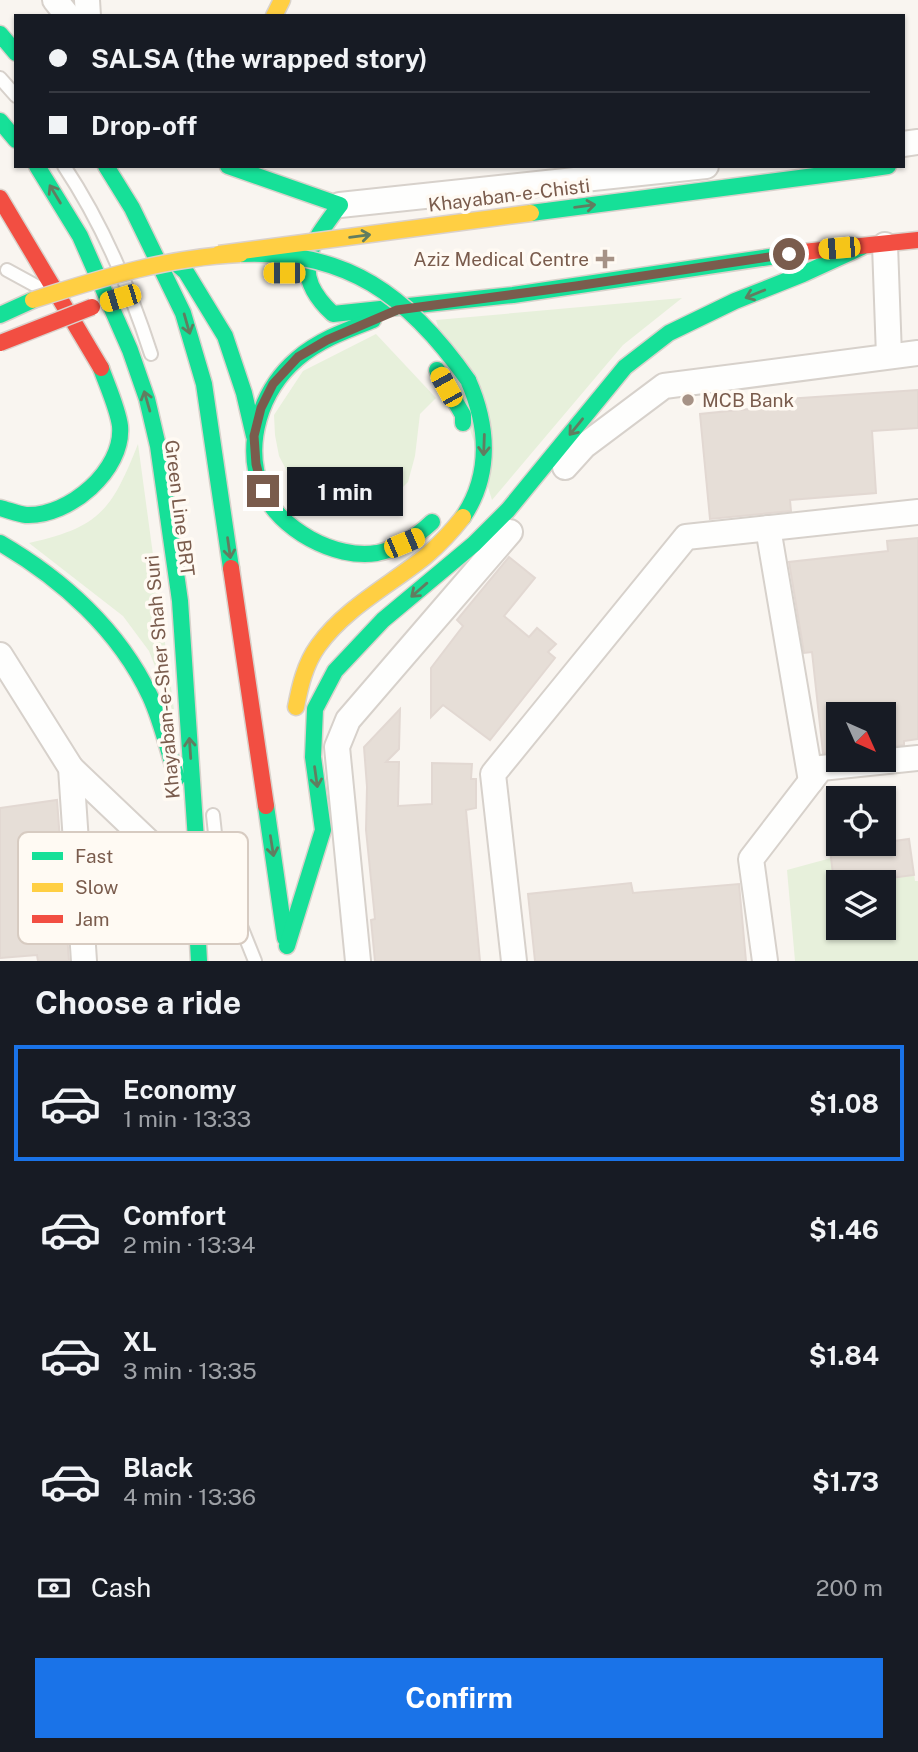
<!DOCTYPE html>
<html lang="en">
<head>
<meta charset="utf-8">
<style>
	:root { --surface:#171b24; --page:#20242c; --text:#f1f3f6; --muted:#9ea1a6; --line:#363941; --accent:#1a73e8 }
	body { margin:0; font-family:"Public Sans",sans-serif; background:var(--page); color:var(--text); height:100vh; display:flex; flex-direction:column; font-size:26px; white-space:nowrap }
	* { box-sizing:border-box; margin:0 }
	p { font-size:23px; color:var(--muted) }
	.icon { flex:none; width:38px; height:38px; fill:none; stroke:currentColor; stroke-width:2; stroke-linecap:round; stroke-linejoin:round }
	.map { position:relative; height:961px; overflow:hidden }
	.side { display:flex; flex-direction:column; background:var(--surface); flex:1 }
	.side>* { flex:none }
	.banner { position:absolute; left:14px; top:14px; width:891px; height:154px; border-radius:0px; box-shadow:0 2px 5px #0004; display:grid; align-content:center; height:154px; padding:0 35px; background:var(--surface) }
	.needle { width:46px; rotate:135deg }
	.controls { position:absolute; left:826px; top:702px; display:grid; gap:14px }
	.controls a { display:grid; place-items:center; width:70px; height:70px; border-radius:0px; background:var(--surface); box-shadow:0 2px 5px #0004; font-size:35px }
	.end { position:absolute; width:32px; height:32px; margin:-16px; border:9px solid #7a5c4d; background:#fff; box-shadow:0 0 0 4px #fff }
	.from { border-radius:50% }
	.bubble { position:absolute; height:49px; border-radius:0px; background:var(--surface); box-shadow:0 2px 5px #0004; font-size:23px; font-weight:700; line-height:49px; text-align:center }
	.car { position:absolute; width:21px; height:42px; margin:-21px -10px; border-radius:9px; box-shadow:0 0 5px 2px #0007; background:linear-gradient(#f5c518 24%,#345 0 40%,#f5c518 0 76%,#345 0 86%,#f5c518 0) }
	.banner b { display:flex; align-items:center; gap:24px; height:66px; font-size:26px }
	.banner b+b { border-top:2px solid var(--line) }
	.banner i { width:18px; height:18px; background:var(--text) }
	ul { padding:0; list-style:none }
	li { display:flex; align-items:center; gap:21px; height:116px; margin:0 14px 10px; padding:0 21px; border:4px solid transparent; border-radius:0px }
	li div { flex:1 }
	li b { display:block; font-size:26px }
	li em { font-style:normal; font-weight:700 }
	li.on { border-color:var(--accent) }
	li>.icon { width:63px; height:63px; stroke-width:1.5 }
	h2 { padding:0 35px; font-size:32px; line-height:84px }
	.pay { display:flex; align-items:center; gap:18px; height:77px; padding:0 35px; font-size:26px }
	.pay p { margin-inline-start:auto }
	.action { display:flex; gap:14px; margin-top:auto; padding:14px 35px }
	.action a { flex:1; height:80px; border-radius:0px; background:var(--accent); color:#fff; font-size:28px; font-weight:700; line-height:80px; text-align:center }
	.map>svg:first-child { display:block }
</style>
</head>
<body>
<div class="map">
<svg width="918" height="961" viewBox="0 0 918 961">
	<rect width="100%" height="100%" fill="#f9f5f0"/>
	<g fill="#e7f0db" fill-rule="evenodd">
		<polygon points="682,298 623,345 492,500 436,320"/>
		<polygon points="376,334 436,398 420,414 415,456 408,482 388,502 362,513 340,514 325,512 298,492 279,456 275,435 274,415 303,371"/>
		<path d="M138,444L175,717L149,651L123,616L29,543C101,527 112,509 138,444Z"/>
		<path d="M909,839L915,881H918V961H795L787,870L831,858L830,850ZM838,882H884V928H838Z"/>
	</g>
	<g fill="#e6ded7" stroke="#e2d8d2" stroke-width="2">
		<polygon points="918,390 918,428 872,431 876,493 790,500 791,511 710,519 700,414 788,405 787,399"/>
		<polygon points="918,538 918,739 904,741 904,745 884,747 884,714 838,714 838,751 823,753 812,652 804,653 789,562 888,551 887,541"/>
		<polygon points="509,557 535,578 504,616 529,637 537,628 556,644 548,652 555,658 490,740 443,705 431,717 431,668 463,626 457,620"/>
		<polygon points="400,709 399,749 386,762 399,762 398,806 432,804 432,763 472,764 471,779 476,779 476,808 466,810 480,961 375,961 371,920 375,919 366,830 367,787 364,747"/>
		<polygon points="57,800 69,961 38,961 37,955 0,958 0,808"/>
		<polygon points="909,839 914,875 860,882 834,882 830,850"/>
		<polygon points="631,883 633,893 739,884 746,961 535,961 528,894"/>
	</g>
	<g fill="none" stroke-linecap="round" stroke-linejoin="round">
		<defs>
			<g id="lane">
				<polyline points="0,78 16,96"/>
				<path d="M64,166C102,223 130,289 151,354"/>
				<polyline points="7,270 40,288"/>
				<polyline points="213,815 219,870 213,915"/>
				<polyline points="220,874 255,961"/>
			</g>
			<g id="street">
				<polyline points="55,0 68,16"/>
				<polyline points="87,0 88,16"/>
				<polyline points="903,144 918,142"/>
				<polyline points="340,205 706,166"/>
				<polyline points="885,245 889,356"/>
				<polyline points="565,467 584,446 664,386 918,353"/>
				<polyline points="768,528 811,781"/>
				<polyline points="0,655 71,768 84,961"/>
				<polyline points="71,768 195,886"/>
				<polyline points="358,961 337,747 348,720 510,532"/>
				<polyline points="514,961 493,774 686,537 918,512"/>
				<polyline points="765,961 751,859 821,768 918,758"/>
			</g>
			<g id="fast">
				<polyline points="0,34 16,53"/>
				<polyline points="0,121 16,140"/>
				<polyline points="37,166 80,236 130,350 147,399 158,446 180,601 196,840 195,886 199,961"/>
				<polyline points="106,166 132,208 183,313 204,384 231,568"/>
				<path d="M228,166L340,205C309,246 289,273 333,314L513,295L803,252"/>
				<polyline points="861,170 888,166"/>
				<polyline points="179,266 186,272 225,336 244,393 254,436"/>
				<polyline points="0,315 33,300"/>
				<path d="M373,320C347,330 319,340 297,359C261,390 243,444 262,490C279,529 335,560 377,553C398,549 416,537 432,522"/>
				<polyline points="437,370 463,415 463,423"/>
				<path d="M0,508C8,510 18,514 26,515C69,517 124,470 120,426C118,409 107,385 101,368"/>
				<path d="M463,517C492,474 488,425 468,380"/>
				<path d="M0,543C62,579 119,630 150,696C162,722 168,751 177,778"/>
				<polyline points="266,806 285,938"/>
				<polyline points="287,946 323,830 313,757 315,709 335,671 383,620 474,544 508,510 625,367 669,333 735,301 803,274 862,247"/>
			</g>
			<g id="slow">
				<polyline points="274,16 282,0"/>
				<path d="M296,707C300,686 305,664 318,646C345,608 390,585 426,556C440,544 452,531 463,517"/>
			</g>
			<g id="jam">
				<polyline points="0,198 101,368"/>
				<polyline points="803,252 918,240"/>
				<polyline points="231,568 266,806"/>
			</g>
		</defs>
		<use href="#lane" stroke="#d7d1cb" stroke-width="16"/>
		<use href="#street" stroke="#d7d1cb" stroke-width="28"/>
		<use href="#fast" stroke="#d9d2cb" stroke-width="19"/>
		<use href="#slow" stroke="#d9d2cb" stroke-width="19"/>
		<use href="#jam" stroke="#d9d2cb" stroke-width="19"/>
		<use href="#lane" stroke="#fefefd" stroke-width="12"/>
		<use href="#street" stroke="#fefefd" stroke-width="24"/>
		<use href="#fast" stroke="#16e098" stroke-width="16"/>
		<use href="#slow" stroke="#ffcf43" stroke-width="16"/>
		<use href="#jam" stroke="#f24e42" stroke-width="16"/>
		<defs>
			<g id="fast-bridge">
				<polyline points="531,213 861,170"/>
				<path d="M240,254C346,249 409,296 468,380"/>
			</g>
			<g id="slow-bridge">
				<polyline points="219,254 531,213"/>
				<path d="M33,300C101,278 169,257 240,254"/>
			</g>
			<polyline id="jam-bridge" points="0,343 92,307"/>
		</defs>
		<use href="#fast-bridge" stroke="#dad1cc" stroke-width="19" stroke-linecap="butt"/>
		<use href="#slow-bridge" stroke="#dad1cc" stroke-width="19" stroke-linecap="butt"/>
		<use href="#jam-bridge" stroke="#dad1cc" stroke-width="19" stroke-linecap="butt"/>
		<use href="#fast-bridge" stroke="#16e098" stroke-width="16"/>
		<use href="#slow-bridge" stroke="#ffcf43" stroke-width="16"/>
		<use href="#jam-bridge" stroke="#f24e42" stroke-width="16"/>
	</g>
	<defs><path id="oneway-shaft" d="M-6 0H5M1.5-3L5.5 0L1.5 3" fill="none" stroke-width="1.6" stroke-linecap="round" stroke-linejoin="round" transform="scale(1.75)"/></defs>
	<g stroke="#617d60">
		<use href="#oneway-shaft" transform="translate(55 194) rotate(-121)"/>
		<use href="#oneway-shaft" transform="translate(585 206) rotate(-7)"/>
		<use href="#oneway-shaft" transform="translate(360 236) rotate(-7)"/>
		<use href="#oneway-shaft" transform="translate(755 294) rotate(158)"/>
		<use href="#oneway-shaft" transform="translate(187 324) rotate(74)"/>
		<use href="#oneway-shaft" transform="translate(147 401) rotate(-106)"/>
		<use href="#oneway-shaft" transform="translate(576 427) rotate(129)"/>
		<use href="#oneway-shaft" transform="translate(484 445) rotate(92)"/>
		<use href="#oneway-shaft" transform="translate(229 548) rotate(82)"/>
		<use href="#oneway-shaft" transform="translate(419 590) rotate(139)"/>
		<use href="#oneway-shaft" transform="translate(190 748) rotate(-94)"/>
		<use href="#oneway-shaft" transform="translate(316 777) rotate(82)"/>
		<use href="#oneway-shaft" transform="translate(272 846) rotate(81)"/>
	</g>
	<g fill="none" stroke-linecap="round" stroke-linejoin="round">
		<polyline stroke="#7a5c4d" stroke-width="9" points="263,491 256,464 254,436 261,408 273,384 298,357 327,340 397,310 576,286 789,254"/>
	</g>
	<g fill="#a69286" stroke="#fffaf3" stroke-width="2.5">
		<path d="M601.5 248.5h7v7h7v7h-7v7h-7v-7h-7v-7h7z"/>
		<circle cx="688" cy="400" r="7"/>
	</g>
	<g text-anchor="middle" stroke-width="7" stroke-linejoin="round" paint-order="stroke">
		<g font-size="19" fill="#7a5c4d" stroke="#fffaf3">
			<text transform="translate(509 195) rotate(-7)" y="7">Khayaban-e-Chisti</text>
			<text transform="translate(180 508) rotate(83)" y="7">Green Line BRT</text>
			<text transform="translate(162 677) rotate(-95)" y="7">Khayaban-e-Sher Shah Suri</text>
		</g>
		<g font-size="19" fill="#7a5c4d" stroke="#fffaf3" text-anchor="end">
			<text x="589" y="266">Aziz Medical Centre</text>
			<text x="702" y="407" text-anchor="start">MCB Bank</text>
		</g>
	</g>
	<rect x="18" y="832" width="230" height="112" rx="10" fill="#fffaf3" stroke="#d7cbc1" stroke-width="2"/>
	<rect x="32" y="852" width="31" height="8" fill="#16e098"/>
	<rect x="32" y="883" width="31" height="9" fill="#ffcf43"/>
	<rect x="32" y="915" width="31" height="8" fill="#f24e42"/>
	<g font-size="19" fill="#7a5c4d">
		<text x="75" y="863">Fast</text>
		<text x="75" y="894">Slow</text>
		<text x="75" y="926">Jam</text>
	</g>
</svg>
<div class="controls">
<a><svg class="needle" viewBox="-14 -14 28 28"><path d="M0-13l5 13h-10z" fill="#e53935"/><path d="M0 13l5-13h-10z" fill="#9ea1a6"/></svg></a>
<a><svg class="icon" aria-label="locate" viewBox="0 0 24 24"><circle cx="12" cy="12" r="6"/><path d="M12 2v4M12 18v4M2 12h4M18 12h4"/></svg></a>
<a><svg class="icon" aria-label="layers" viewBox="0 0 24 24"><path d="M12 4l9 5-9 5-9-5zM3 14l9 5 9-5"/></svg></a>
</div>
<i class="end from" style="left:789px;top:254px"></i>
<i class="end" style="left:263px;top:491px"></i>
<div class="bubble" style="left:287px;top:467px;width:116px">1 min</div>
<i class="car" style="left:839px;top:248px;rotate:265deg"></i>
<i class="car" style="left:284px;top:273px;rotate:270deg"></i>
<i class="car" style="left:120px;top:298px;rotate:253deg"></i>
<i class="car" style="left:446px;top:387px;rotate:331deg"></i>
<i class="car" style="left:404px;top:543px;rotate:67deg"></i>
<div class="banner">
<b><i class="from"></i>SALSA (the wrapped story)</b>
<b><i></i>Drop-off</b>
</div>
</div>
<section class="side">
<h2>Choose a ride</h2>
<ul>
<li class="on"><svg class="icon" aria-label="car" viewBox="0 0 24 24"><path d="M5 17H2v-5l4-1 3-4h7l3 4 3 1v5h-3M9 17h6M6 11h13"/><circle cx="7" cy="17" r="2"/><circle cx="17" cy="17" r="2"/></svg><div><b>Economy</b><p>1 min · 13:33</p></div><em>$1.08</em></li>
<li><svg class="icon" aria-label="car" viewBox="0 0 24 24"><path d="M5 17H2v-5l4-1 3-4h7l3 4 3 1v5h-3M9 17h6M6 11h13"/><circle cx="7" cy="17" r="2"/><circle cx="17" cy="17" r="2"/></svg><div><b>Comfort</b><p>2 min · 13:34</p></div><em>$1.46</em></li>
<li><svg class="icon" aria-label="car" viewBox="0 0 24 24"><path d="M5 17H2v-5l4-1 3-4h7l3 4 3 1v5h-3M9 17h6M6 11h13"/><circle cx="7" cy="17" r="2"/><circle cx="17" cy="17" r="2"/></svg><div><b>XL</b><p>3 min · 13:35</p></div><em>$1.84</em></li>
<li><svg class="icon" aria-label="car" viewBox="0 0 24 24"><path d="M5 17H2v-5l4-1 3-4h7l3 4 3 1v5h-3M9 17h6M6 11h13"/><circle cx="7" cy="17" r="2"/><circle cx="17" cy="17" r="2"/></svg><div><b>Black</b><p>4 min · 13:36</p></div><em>$1.73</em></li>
</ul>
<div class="pay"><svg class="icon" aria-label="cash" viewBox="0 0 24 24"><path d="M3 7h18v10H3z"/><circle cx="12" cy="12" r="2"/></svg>Cash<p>200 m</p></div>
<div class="action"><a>Confirm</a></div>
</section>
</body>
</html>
